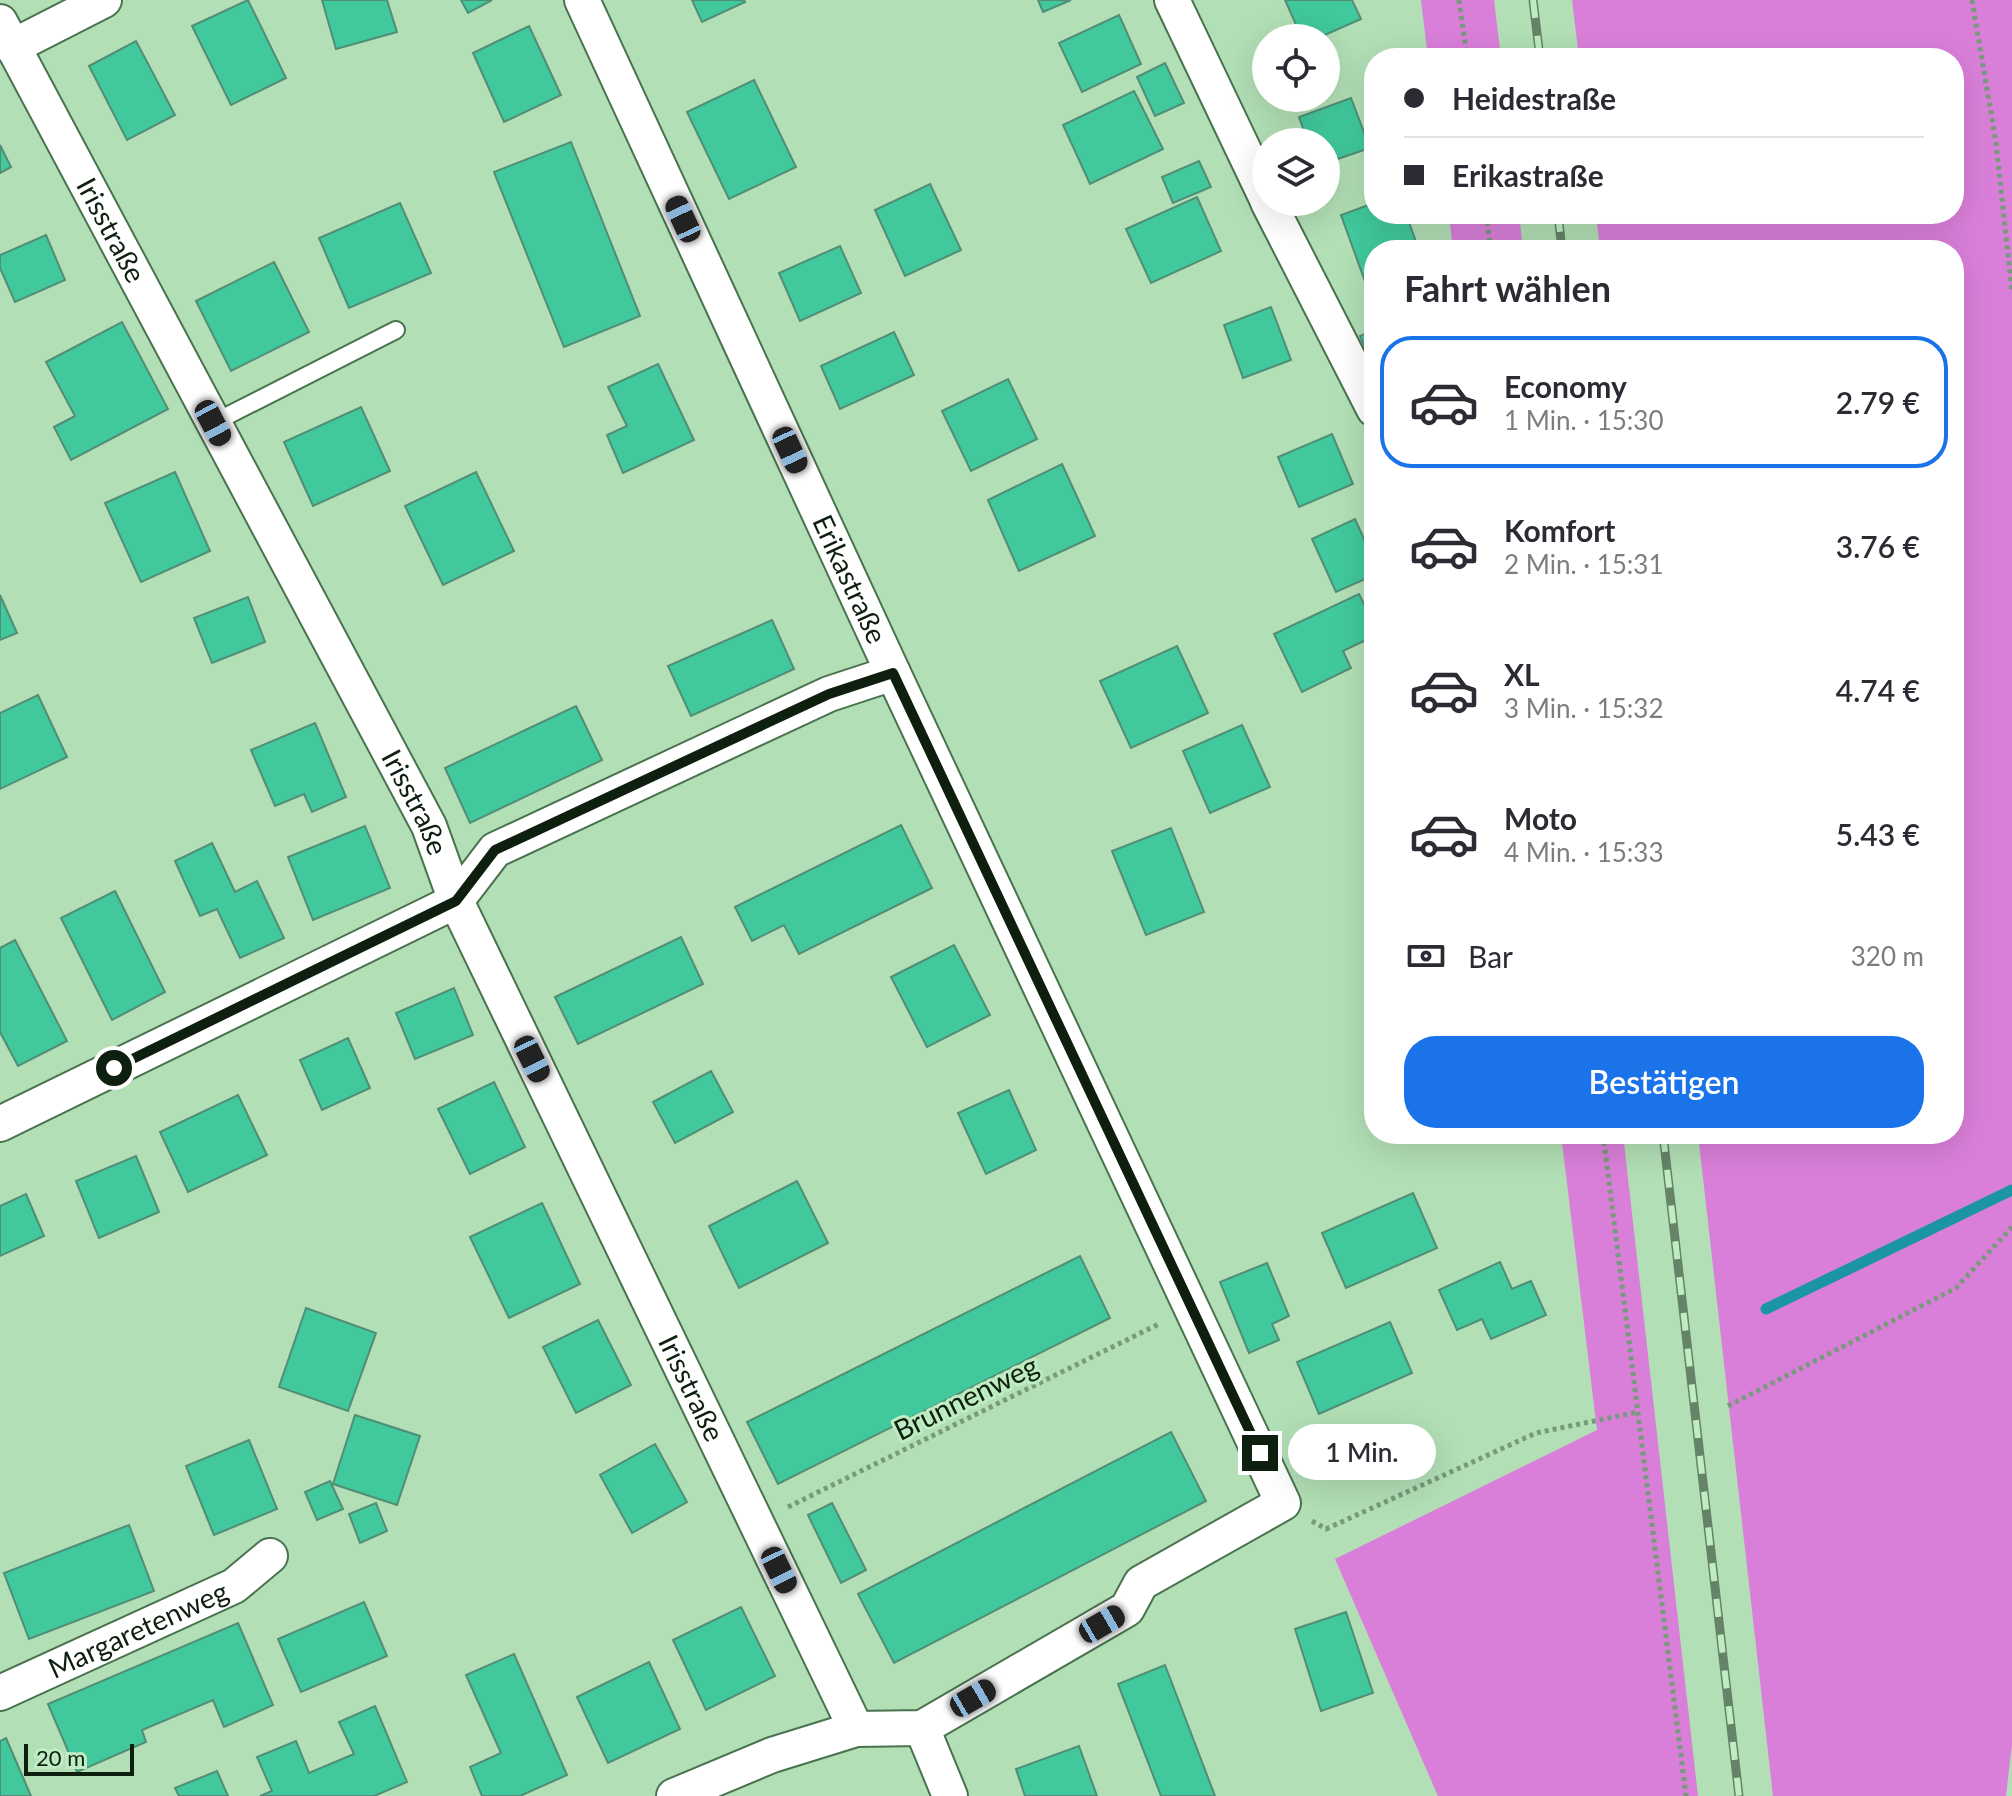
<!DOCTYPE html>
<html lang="de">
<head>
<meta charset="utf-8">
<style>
	:root { --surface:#fff; --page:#f2f2f3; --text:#2b2b33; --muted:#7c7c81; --line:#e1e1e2; --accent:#1a73e8 }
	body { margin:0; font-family:Lato,sans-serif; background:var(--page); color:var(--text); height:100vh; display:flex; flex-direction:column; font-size:30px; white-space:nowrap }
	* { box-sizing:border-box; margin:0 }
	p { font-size:26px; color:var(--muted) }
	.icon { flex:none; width:44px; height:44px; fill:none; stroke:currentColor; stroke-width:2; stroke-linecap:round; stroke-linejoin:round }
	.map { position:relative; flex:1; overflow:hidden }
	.side { position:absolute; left:1364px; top:240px; width:600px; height:904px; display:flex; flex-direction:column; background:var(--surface); border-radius:32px; box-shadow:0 8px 32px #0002 }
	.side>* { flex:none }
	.guide { position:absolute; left:1364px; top:48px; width:600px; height:176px; border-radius:32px; box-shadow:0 8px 32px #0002; display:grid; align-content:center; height:176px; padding:0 40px; background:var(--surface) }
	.buttons { position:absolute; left:1252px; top:24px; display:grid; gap:16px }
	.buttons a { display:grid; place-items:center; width:88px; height:88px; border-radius:50%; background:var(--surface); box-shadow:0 8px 32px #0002; font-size:40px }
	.scale { position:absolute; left:24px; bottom:20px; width:110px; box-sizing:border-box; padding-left:8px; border:4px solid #0e1f10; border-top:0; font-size:22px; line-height:28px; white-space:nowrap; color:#0e1f10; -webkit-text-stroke:6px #bfecc3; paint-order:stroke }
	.end { position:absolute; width:36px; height:36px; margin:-18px; border:10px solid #0e1f10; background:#fff; box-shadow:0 0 0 4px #fff }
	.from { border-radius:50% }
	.bubble { position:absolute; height:56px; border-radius:28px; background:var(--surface); box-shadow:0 8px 32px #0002; font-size:26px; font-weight:600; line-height:56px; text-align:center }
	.car { position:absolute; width:24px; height:48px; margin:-24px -12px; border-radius:10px; box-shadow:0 0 6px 2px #0007; background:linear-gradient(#222 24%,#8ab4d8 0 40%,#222 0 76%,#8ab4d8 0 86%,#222 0) }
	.guide b { display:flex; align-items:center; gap:28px; height:76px; font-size:30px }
	.guide b+b { border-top:2px solid var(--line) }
	.guide i { width:20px; height:20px; background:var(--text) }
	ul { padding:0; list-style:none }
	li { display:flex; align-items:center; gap:24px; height:132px; margin:0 16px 12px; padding:0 24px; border:4px solid transparent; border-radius:32px }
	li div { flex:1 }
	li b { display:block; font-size:30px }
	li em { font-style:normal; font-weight:600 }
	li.on { border-color:var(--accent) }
	li>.icon { width:72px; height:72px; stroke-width:1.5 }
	h2 { padding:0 40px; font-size:36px; line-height:96px }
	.pay { display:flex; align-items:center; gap:20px; height:88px; padding:0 40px; font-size:30px }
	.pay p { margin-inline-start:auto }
	.button { display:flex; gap:16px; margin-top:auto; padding:16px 40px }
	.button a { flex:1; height:92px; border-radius:32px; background:var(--accent); color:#fff; font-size:32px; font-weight:600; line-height:92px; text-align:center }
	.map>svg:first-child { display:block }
</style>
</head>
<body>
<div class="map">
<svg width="2012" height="1796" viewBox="0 0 2012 1796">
	<rect width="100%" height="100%" fill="#b2dfb6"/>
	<g fill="#da7fd9">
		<polygon points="1421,0 1494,0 1501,58 1428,58"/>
		<polygon points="1572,0 2012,0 2012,1744 2006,1796 1773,1796 1698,1134 1954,1134 1954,250 1600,250 1596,214 1954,214 1954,58 1579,58"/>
		<polygon points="1449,214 1519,214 1523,250 1453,250"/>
		<polygon points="1561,1134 1623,1134 1698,1796 1438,1796 1335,1559 1597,1430"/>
	</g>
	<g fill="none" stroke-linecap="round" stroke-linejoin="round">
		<polyline stroke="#1c95a3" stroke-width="11" points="1766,1309 2012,1190"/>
	</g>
	<g fill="#41c89c" stroke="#518e76" stroke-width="2">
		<polygon points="248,0 286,78 231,105 192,26"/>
		<polygon points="322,0 387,0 397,32 336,49"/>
		<polygon points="461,0 492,0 468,13"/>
		<polygon points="692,0 744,0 745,2 702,22"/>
		<polygon points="1038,0 1071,0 1043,12"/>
		<polygon points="1285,0 1352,0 1361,19 1318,38 1302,38"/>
		<polygon points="1119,15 1141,64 1082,92 1059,43"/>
		<polygon points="529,26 561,95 504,122 473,53"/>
		<polygon points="136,41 175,115 127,140 89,66"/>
		<polygon points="1165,63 1184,103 1155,116 1137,77"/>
		<polygon points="754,80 796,167 729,199 687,112"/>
		<polygon points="1134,91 1163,149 1090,184 1063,125"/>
		<polygon points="1351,98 1370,148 1326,163 1326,142 1308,142 1299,117"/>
		<polygon points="571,142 640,316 564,347 494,172"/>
		<polygon points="0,145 11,167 0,173"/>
		<polygon points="1199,161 1211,187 1173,203 1162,177"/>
		<polygon points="930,184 961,250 905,276 875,210"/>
		<polygon points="1197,197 1221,251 1151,283 1126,229"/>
		<polygon points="400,203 431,273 349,308 319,238"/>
		<polygon points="1374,203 1374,214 1406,214 1419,250 1374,250 1374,285 1367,287 1341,215"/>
		<polygon points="46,235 65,280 15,302 0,268 0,255"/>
		<polygon points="840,246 861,293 800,321 779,273"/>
		<polygon points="274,262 309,332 231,371 196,301"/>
		<polygon points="1271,307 1291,360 1243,378 1224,325"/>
		<polygon points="122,322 168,409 71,460 54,427 75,416 46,362"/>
		<polygon points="1374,330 1374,353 1368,355 1360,336"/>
		<polygon points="894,332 914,375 840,409 821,366"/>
		<polygon points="658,364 694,440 623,473 607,435 627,426 608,387"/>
		<polygon points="1008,379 1037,439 971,471 942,411"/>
		<polygon points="361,407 390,471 313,506 284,442"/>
		<polygon points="1332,434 1353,484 1299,507 1278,457"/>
		<polygon points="1062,464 1095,536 1019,571 988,500"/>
		<polygon points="175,472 210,551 141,582 105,503"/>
		<polygon points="476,472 514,551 443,585 405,506"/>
		<polygon points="1355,519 1374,561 1374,575 1336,592 1312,539"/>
		<polygon points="1359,594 1374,625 1374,636 1343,651 1351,668 1302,692 1274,634"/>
		<polygon points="0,595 17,633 0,640"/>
		<polygon points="248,597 265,642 212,663 194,618"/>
		<polygon points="772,620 794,669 691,716 668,666"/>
		<polygon points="1177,646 1208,713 1131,748 1100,681"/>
		<polygon points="38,695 67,757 0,789 0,713"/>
		<polygon points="576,706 602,760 470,823 445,768"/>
		<polygon points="315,723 346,797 312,812 304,794 275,806 251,750"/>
		<polygon points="1242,725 1270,787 1210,813 1183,751"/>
		<polygon points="901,825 932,888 799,954 784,925 752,941 735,907"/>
		<polygon points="365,826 390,888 313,920 288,857"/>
		<polygon points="1171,828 1204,912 1146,935 1112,851"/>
		<polygon points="212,843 235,892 257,881 284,938 240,958 217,909 200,916 175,861"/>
		<polygon points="115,891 165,992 112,1020 61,918"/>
		<polygon points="681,937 703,984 578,1044 555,997"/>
		<polygon points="15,940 67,1041 18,1066 0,1032 0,948"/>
		<polygon points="954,945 990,1015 927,1047 891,977"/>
		<polygon points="454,988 473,1035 415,1059 396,1013"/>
		<polygon points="348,1038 370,1088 322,1110 300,1060"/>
		<polygon points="711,1071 733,1112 675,1143 653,1102"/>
		<polygon points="494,1082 525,1147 470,1174 438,1109"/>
		<polygon points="1009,1090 1036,1150 986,1174 958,1113"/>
		<polygon points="238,1095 267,1155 188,1192 160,1132"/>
		<polygon points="136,1156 159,1212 99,1238 76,1181"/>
		<polygon points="797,1181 828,1243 739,1288 709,1226"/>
		<polygon points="1413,1193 1437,1248 1346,1288 1322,1233"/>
		<polygon points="26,1194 44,1236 0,1256 0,1206"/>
		<polygon points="542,1203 580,1284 509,1318 470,1237"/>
		<polygon points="1080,1256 1110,1318 778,1484 747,1422"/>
		<polygon points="1500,1262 1512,1289 1531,1281 1546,1315 1491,1339 1482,1319 1457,1330 1439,1290"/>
		<polygon points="1267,1263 1289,1316 1272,1324 1279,1340 1249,1353 1220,1282"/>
		<polygon points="306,1308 376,1333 348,1411 279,1387"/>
		<polygon points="598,1320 631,1385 576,1413 543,1347"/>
		<polygon points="1390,1322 1412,1373 1319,1414 1297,1362"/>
		<polygon points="355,1415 420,1436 397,1505 333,1484"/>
		<polygon points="1171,1432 1206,1501 894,1663 858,1594"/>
		<polygon points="249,1440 277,1509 214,1535 186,1466"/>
		<polygon points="655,1444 687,1502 632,1533 600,1475"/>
		<polygon points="330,1481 343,1509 317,1520 305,1492"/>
		<polygon points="376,1503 387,1531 360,1543 349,1514"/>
		<polygon points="832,1503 866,1570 841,1583 808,1515"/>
		<polygon points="129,1525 154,1591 29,1639 4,1573"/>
		<polygon points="364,1602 387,1656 301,1692 278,1639"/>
		<polygon points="741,1607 775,1676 706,1710 673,1640"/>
		<polygon points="1346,1612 1373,1693 1321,1711 1295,1629"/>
		<polygon points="238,1623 273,1705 224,1727 213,1700 142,1730 146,1742 77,1772 48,1704"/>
		<polygon points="514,1654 567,1775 520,1796 482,1796 470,1767 501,1753 466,1675"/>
		<polygon points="649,1662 680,1729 608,1763 577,1697"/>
		<polygon points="1165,1665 1215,1796 1161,1796 1118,1684"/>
		<polygon points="375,1706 407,1782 374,1796 260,1796 272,1791 257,1757 296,1741 309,1773 354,1754 339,1722"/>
		<polygon points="6,1738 31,1796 0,1796 0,1741"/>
		<polygon points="1079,1746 1097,1796 1025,1796 1016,1769"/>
		<polygon points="217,1771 228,1796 179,1796 175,1788"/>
	</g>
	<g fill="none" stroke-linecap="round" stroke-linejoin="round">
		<defs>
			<polyline id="lane" points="213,423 396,330"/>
			<g id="street">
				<path id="s1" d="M582,0L893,673L1283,1503L1141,1583L1127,1609L922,1728L856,1729L772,1755L674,1796"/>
				<polyline points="1172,0 1266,197"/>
				<path id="s2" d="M0,22L429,826L456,901L856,1729"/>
				<polyline points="12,47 104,0"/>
				<polyline points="1268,202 1374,409"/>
				<polyline points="0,1124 456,901 495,850 829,694 893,673"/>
				<path id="s3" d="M0,1693L234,1586L270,1556"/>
				<polyline points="922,1728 950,1796"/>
			</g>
		</defs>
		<use href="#lane" stroke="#49724e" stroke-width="20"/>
		<use href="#street" stroke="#49724e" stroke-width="38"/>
		<g stroke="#779a7b" stroke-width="5" stroke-dasharray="4 4" stroke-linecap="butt">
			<polyline points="1459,0 1467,58"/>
			<polyline points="1972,0 1996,143 2012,292"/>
			<polyline points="1486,214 1491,250"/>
			<polyline points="1603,1134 1686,1796"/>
			<polyline points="1728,1406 1956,1288 2012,1227"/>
			<polyline points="788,1507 1159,1324"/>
			<polyline points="1312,1521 1326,1529 1536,1433 1638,1412"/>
		</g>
		<use href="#lane" stroke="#fff" stroke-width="16"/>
		<use href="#street" stroke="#fff" stroke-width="34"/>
		<defs>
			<g id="rail">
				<polyline points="1533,0 1540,58"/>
				<polyline points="1558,214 1562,250"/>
				<polyline points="1663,1134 1739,1796"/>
			</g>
		</defs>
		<use href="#rail" stroke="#648367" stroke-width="9"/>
		<use href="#rail" stroke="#bfecc3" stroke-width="6" stroke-dasharray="18" stroke-linecap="butt"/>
	</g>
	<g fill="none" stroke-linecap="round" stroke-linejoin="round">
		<polyline stroke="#0e1f10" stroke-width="10" points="114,1068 456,901 495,850 829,694 893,673 1260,1453"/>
	</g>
	<g text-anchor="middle" stroke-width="6" stroke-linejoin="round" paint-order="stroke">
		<g font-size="28" fill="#0e1f10" stroke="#bfecc3">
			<text dy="10" stroke="none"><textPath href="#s2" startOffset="236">Irisstraße</textPath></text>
			<text dy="10" stroke="none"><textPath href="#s1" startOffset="638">Erikastraße</textPath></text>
			<text dy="10" stroke="none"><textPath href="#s2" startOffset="884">Irisstraße</textPath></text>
			<text dy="10" stroke="none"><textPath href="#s2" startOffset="1532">Irisstraße</textPath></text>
			<text transform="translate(966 1398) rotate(-26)" y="10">Brunnenweg</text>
			<text dy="10" stroke="none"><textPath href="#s3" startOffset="152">Margaretenweg</textPath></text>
		</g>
	</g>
</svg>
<div class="buttons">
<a><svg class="icon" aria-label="locate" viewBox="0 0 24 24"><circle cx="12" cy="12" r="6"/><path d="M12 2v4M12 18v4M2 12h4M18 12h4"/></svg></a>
<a><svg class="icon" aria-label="layers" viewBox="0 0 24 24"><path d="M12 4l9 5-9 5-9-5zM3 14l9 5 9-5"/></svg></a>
</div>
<div class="scale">20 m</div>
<i class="end from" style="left:114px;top:1068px"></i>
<i class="end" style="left:1260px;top:1453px"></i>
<div class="bubble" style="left:1288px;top:1424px;width:148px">1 Min.</div>
<i class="car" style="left:683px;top:219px;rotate:335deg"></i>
<i class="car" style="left:213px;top:423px;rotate:152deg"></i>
<i class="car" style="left:790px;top:450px;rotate:155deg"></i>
<i class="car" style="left:532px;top:1059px;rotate:154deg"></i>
<i class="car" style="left:779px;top:1570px;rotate:154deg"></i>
<i class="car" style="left:1102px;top:1624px;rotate:60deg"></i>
<i class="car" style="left:973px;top:1698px;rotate:60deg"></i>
<div class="guide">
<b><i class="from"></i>Heidestraße</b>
<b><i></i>Erikastraße</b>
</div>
<section class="side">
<h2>Fahrt wählen</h2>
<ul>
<li class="on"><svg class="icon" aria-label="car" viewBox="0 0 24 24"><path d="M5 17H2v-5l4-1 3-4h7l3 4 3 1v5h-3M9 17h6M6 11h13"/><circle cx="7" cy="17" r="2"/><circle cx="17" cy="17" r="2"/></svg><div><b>Economy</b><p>1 Min. · 15:30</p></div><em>2.79 €</em></li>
<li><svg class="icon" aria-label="car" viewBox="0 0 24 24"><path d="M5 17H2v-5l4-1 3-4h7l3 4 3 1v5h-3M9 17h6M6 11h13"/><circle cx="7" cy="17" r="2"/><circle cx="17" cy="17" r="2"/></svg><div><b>Komfort</b><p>2 Min. · 15:31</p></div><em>3.76 €</em></li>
<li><svg class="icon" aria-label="car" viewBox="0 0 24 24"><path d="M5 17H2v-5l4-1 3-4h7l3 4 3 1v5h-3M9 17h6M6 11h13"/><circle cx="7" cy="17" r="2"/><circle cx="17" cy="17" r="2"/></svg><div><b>XL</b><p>3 Min. · 15:32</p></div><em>4.74 €</em></li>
<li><svg class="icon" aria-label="car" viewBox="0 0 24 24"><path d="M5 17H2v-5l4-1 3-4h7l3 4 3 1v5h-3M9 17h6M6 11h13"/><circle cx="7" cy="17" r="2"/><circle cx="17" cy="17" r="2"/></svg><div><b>Moto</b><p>4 Min. · 15:33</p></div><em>5.43 €</em></li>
</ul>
<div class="pay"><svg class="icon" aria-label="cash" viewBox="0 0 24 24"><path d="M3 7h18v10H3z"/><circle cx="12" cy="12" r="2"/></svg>Bar<p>320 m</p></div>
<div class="button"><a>Bestätigen</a></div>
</section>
</div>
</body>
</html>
